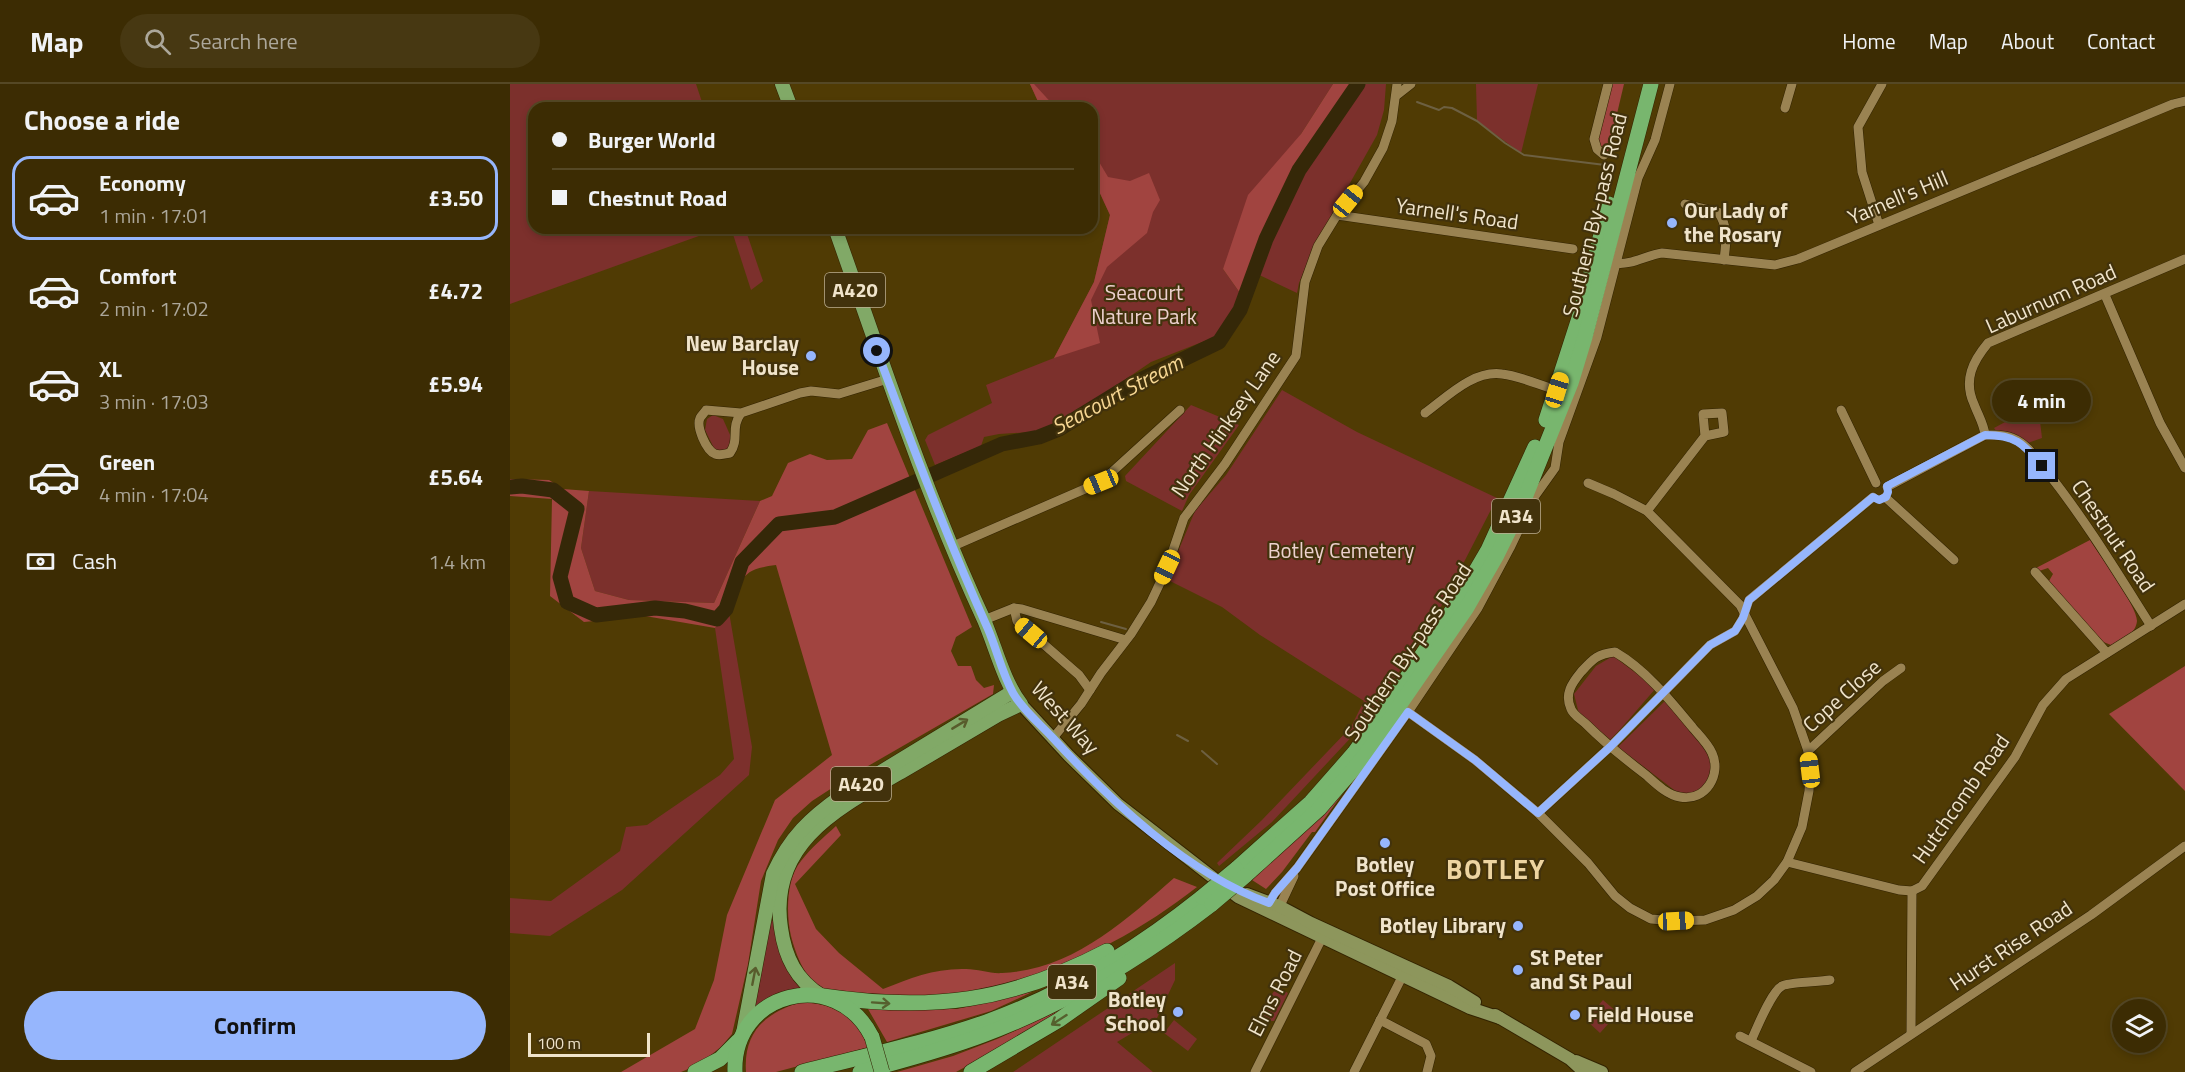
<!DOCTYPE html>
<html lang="en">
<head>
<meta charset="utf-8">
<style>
	:root { --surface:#3c2c03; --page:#473812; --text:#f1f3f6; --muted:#aca79a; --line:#554825; --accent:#96b6fd }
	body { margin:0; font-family:"Titillium Web",sans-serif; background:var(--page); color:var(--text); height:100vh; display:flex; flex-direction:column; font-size:22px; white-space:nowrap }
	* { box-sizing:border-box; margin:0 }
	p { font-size:20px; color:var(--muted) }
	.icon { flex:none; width:33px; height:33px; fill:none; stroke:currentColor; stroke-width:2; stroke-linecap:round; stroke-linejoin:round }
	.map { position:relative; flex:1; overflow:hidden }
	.drawer { display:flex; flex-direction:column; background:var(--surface); width:510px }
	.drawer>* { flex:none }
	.hud { position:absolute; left:18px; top:18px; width:570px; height:132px; border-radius:18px; box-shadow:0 3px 9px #0003,0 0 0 2px var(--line); display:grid; align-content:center; height:132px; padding:0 24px; background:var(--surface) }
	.tools { position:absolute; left:1602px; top:915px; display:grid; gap:12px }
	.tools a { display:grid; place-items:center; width:54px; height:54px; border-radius:50%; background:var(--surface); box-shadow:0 3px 9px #0003,0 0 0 2px var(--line); font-size:30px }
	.scale { position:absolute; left:18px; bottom:15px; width:122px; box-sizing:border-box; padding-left:6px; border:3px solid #f0e4cb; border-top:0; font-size:16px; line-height:21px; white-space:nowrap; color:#f0e4cb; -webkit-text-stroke:4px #42320c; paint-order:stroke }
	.end { position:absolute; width:27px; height:27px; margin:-14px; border:8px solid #96b6fd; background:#111; box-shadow:0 0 0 3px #111 }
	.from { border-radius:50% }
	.bubble { position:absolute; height:42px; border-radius:21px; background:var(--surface); box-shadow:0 3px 9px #0003,0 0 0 2px var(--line); font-size:20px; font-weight:700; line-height:42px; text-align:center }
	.car { position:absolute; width:18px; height:36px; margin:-18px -9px; border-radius:8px; box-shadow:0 0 4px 2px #0007; background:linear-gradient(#f5c518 24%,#345 0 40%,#f5c518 0 76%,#345 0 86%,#f5c518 0) }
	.hud b { display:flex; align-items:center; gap:21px; height:57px; font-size:22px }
	.hud b+b { border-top:2px solid var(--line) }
	.hud i { width:15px; height:15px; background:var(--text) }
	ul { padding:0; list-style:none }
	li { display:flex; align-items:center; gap:18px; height:84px; margin:0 12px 9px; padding:0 12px; border:3px solid transparent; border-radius:18px }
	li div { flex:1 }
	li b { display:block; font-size:22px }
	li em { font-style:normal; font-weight:700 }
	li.active { border-color:var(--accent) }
	li>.icon { width:54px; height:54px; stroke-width:1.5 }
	h2 { padding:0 24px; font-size:27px; line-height:72px }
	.pay { display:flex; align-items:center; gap:15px; height:66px; padding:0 24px; font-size:22px }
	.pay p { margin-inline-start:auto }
	.cta { display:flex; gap:12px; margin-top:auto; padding:12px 24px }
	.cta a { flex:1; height:69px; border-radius:36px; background:var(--accent); color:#111; font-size:24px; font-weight:700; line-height:69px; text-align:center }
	header { display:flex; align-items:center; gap:36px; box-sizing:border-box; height:84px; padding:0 30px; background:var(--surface); border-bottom:2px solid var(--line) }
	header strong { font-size:28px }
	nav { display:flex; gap:33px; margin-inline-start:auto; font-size:21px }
	.search { width:420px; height:54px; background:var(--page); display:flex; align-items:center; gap:15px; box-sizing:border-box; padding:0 21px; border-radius:33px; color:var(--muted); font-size:22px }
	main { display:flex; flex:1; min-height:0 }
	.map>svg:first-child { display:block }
</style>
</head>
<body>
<header>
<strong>Map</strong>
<div class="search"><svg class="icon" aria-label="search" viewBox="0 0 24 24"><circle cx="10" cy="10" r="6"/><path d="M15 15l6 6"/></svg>Search here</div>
<nav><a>Home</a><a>Map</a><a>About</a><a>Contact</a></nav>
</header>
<main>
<section class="drawer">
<h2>Choose a ride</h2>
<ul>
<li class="active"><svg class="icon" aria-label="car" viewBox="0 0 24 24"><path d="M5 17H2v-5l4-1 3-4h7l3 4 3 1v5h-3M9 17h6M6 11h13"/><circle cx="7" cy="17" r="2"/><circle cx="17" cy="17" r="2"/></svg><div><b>Economy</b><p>1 min · 17:01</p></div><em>£3.50</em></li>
<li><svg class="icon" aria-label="car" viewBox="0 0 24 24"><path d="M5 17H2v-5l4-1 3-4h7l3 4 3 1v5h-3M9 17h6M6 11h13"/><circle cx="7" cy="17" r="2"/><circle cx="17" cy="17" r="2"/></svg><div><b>Comfort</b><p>2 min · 17:02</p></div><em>£4.72</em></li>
<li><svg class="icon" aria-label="car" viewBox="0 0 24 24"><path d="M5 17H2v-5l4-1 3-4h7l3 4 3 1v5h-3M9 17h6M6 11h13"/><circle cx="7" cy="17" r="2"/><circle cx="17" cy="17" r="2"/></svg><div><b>XL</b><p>3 min · 17:03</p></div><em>£5.94</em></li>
<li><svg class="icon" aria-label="car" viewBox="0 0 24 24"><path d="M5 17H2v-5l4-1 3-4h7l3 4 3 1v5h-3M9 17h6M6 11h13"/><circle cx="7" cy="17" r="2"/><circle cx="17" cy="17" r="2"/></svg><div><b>Green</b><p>4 min · 17:04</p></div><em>£5.64</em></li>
</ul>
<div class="pay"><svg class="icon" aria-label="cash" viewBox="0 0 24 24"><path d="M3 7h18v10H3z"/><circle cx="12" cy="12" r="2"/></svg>Cash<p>1.4 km</p></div>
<div class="cta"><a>Confirm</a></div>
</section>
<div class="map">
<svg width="1675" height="988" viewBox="0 0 1675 988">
	<rect width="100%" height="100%" fill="#503b04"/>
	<g fill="#7c302c">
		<polygon points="0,0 186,0 194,24 24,24 24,144 211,144 0,220"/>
		<polygon points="520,0 823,0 791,50 713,185 730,209 728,223 720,238 705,253 641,278 559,334 535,347 489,350 474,353 471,362 425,381 415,356 418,351 482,319 476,301 544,274 584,198 600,131 582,92 582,24 531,24"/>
		<polygon points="854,0 876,0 874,26 867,51 804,163 789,199 787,209 745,189 760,153 801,73"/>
		<polygon points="966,0 1028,0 1011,69 967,37"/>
		<polygon points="221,144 235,144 253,197 241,206"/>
		<polygon points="772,306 847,348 987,414 920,544 848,646 762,738 709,782 707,779 752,736 841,643 854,617 750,551 712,523 660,497 665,484 667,470 685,427 716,391"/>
		<polygon points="1531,310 1529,329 1532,354 1518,359 1487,348 1484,344 1497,337 1514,319"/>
		<polygon points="681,321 729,341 679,411 672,427 616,397 615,392"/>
		<polygon points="203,331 213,335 221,353 220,363 215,367 205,366 195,346 197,335"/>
		<polygon points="79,407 250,417 204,519 119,516 85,507 71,464"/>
		<polygon points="219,528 242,663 239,691 112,806 40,852 0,849 0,814 41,817 110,767 116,743 137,741 210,691 224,675 205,544"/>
		<polygon points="1103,572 1146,604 1101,656 1069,630 1064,610 1086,582"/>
		<path d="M1156,616L1201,669C1202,698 1201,704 1172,712L1108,663Z"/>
		<path d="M260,837H264C269,863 272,886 292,906L247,926L244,924Z"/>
		<polygon points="665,879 665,896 647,934 607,958 643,988 503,988"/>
		<polygon points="767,903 778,909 764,937 761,937 755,934 751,926"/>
		<polygon points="1093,916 1108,929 1090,949 1076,936"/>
		<polygon points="664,936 687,955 678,967 654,949"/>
	</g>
	<g fill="#a14440">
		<polygon points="520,0 524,0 546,24 531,24"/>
		<polygon points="823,0 848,0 789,86 756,155 734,211 730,209 713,185 738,111 791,50"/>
		<polygon points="1099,0 1114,0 1097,72 1089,63 1089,50"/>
		<polygon points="582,66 598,93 620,97 639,89 650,116 643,128 637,149 597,183 581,216 590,259 544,274 584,198 600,131 582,92"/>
		<path d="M377,339L462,543L446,553L441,567L448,582H461L466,596L474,604L484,601L483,610L339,693L302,717L283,734L268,756L251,797L238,880L222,950L211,963L188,981L171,988H111L185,945L204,896L217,831L265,716L322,671L266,481C226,486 235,496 220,526C217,533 210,539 205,544L135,532L74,538L40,512L42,415L0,412V395L39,396L53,405L79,407L71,464L85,507L119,516L204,519L250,417L262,412L278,379L300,370L317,376L342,375L358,346Z"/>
		<path d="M1580,456C1590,472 1627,522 1627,537C1626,550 1611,557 1601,561L1591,557L1539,497L1543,490L1538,484L1529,487L1526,484Z"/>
		<polygon points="1675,582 1675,707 1599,630"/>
		<polygon points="851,684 805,748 802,748 772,788 756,805 742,796"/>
		<path d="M326,742L331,751L285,800L306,845L329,869L373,905C401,894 425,884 456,885C468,885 481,890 492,889C562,886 615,837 664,794L687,803C598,873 479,924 363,911C348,909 332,909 318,906C296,900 286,871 281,852C276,831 276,795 291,777C301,764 314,753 326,742Z"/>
		<polygon points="522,908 481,927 377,958 358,925 447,925"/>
		<path d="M292,918C328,921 343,931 359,963L266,988H236C233,948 256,928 292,918Z"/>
		<polygon points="555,924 497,960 446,988 387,988 443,972 487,955"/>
	</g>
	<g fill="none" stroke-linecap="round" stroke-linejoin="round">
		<g stroke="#6d6042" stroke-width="2">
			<polyline points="907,18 929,26 934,23 942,24 967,37 995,59 1014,71 1095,81"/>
			<polyline points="591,538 616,545"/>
			<polyline points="667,651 678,657"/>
			<polyline points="692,667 707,680"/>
		</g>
		<polyline stroke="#352808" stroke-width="15" points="0,403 12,402 43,406 67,425 50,493 57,518 86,531 145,524 175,527 207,535 216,525 232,478 269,440 325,433 492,360 529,353 549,345 622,300 709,258 730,226 756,155 789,86 848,0"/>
		<defs>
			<g id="minor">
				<polyline points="887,11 901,0"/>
				<polyline points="1275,24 1282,0"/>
				<polyline points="1094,71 1087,65 1084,55 1098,0"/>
				<path d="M1175,120L1208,128C1219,143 1216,158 1214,176"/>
				<polyline points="827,131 1063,165"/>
				<polyline points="1369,141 1352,88 1348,43 1372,0"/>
				<path d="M1105,179C1120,182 1137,171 1152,169L1265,181L1288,175L1663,20L1675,17"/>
				<polyline points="1595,211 1650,339 1675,384"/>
				<polyline points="1331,326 1366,399"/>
				<path d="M231,329C220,344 230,355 220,369C215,370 210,372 205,370C196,366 186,343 190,334C191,332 195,328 196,326L231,329L290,309L301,307L329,310L378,295"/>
				<path d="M915,329C937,313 963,286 992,290C1010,292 1029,301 1047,306"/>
				<path d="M1475,351C1474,340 1468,331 1464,320C1453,296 1463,277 1478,259L1675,175"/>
				<path d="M1377,403L1475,351C1484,351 1494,350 1502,354C1518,360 1528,377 1538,389C1576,437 1608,490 1641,542"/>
				<polyline points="1375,413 1444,476"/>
				<polyline points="1137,427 1195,352 1214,348 1212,329 1193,330 1195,352"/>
				<polyline points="441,463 591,398 670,326"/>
				<polyline points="1525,488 1597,569"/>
				<polyline points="504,524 507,537 569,591 580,606"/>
				<polyline points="474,536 504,524 512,525 616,556"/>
				<path d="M1105,568C1136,586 1160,616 1183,644C1189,651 1198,660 1202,669C1212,690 1196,718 1170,713C1157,711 1145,699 1136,691C1115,675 1095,659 1077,641C1072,636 1063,631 1061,625C1054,610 1062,599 1071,588C1083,575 1087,570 1105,568Z"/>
				<polyline points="898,628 965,676 1028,729 1078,779 1105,812 1120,824 1141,835 1166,837 1195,836 1224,826 1247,812 1264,796 1277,778 1292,743 1299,707 1300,686 1298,667 1283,624 1230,521 1137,427 1104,410 1078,399"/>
				<polyline points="543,654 571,620 591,589 621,550 641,518 657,484 674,434 715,380 786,272 795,198 808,162 827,131 854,98 873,64 882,37 887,0"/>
				<polyline points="1298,667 1373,597 1391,584"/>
				<polyline points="1028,729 1100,663 1200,561 1225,547 1233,534 1239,516 1363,413"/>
				<polyline points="1277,778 1389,806 1402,807 1412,802 1505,673 1533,621 1556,595 1675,520"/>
				<polyline points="757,822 765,809 787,784 898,628 968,524 1000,464 1025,412 1045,384 1049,358 1087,253 1128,94 1145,56 1160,0"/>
				<polyline points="767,828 784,792"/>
				<polyline points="870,936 916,960 921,972 917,988"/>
				<polyline points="1401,950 1402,807"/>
				<polyline points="1230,952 1301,988"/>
				<path d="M1241,957C1247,944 1261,908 1272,902C1278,898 1309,898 1320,896"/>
				<polyline points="745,988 815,848"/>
				<polyline points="844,988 893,891"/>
				<polyline points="1345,988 1581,831 1675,762"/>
			</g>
			<g id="secondary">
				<polyline points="511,620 559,672 608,720 728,813 960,924 990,934"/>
				<polyline points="737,810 769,822 801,839 939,902 965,918"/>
				<polyline points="985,931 1060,975 1074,988"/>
				<polyline points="1066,977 1092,988"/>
			</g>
			<g id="primary">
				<polyline points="272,0 281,24"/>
				<path d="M312,912C286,896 275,873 271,844C258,758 330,723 393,687C425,668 456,650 488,631L511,620C493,596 486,564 474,536C415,409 372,276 325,144"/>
				<path d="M233,949L263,790C280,753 300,734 333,711L502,608"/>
			</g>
			<g id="trunk">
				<polyline points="1036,336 1069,234 1099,120"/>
				<polyline points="726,785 801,718 844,669 879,620 947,519 978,466 1025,363"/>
				<polyline points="735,792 809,725 853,674 956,525 987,471 1014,416 1061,299 1075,253 1141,0"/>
				<path d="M313,912C421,928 500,918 597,867"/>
				<polyline points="185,988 210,975 228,957"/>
				<path d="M225,988C222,908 326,881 362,953"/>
				<path d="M292,988C354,972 416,959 476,938C554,910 628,864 692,813"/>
				<path d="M350,988C392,977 433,966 473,951C556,920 632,874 702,820"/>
				<polyline points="461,988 549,936 609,894"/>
			</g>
		</defs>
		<use href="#minor" stroke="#322300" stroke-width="10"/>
		<use href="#secondary" stroke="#322300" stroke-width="14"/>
		<use href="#primary" stroke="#322300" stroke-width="15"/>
		<use href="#trunk" stroke="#322300" stroke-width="16"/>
		<use href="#minor" stroke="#9a8352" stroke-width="9"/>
		<use href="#secondary" stroke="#8d965c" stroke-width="12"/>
		<use href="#primary" stroke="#81a967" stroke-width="14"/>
		<use href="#trunk" stroke="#78b66e" stroke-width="15"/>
		<defs>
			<g id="trunk-bridge">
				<polyline points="692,813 726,785"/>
				<polyline points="702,820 735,792"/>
				<polyline points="362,953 372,988"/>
			</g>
		</defs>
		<use href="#trunk-bridge" stroke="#322300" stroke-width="16" stroke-linecap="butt"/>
		<use href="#trunk-bridge" stroke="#78b66e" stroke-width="15"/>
	</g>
	<defs><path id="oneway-shaft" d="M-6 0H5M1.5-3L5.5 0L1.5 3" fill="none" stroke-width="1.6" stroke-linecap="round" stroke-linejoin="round" transform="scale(1.5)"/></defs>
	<g stroke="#585c2c">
		<use href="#oneway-shaft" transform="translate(450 640) rotate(-31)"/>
		<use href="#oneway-shaft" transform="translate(244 892) rotate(-79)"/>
	</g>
	<g stroke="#55602e">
		<use href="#oneway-shaft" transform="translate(371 919) rotate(4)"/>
		<use href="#oneway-shaft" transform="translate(549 936) rotate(147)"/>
	</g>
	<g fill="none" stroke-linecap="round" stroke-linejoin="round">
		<path stroke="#96b6fd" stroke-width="8" d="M367,267C402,361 437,454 478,545C487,566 492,589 503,609C512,625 529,639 542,653C601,717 676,789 759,819L765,809L787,784L898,628L965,676L1028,729L1100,663L1200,561L1225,547L1233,534L1239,516L1244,512L1363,413L1369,416L1376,413L1378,408L1377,402L1475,351C1505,351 1513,359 1532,382"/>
	</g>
	<g fill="#96b6fd" stroke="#42320c" stroke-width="2">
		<circle cx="1162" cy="139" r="6"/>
		<circle cx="301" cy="272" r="6"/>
		<circle cx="875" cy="759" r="6"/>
		<circle cx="1008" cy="842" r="6"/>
		<circle cx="1008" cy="886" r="6"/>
		<circle cx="668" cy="928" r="6"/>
		<circle cx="1065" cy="931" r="6"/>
	</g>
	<g text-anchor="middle" stroke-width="4.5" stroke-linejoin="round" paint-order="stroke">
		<g fill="#42320c" stroke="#bcaf92" stroke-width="1.5">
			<rect x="315" y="189" width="60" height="34" rx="4.5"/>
			<rect x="982" y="415" width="48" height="34" rx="4.5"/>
			<rect x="321" y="683" width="60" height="34" rx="4.5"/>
			<rect x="538" y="881" width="48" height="34" rx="4.5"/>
		</g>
		<g font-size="20" font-weight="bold" fill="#f0e4cb">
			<text x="345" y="213">A420</text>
			<text x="1006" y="439">A34</text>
			<text x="351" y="707">A420</text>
			<text x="562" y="905">A34</text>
		</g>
		<g font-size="21" fill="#f0e4cb" stroke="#42320c">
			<text transform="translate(1388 114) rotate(-23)" y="7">Yarnell's Hill</text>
			<text transform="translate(947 130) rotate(8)" y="7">Yarnell's Road</text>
			<text transform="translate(1085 131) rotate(-76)" y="7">Southern By-pass Road</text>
			<text transform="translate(1541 215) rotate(-24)" y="7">Laburnum Road</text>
			<text transform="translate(716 340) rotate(-55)" y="7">North Hinksey Lane</text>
			<text transform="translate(1603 452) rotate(56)" y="7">Chestnut Road</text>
			<text transform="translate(898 568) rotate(-56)" y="7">Southern By-pass Road</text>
			<text transform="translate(1332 612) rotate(-42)" y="7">Cope Close</text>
			<text transform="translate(555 634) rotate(48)" y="7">West Way</text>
			<text transform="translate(1451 715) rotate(-55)" y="7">Hutchcomb Road</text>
			<text transform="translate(1501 862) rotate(-34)" y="7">Hurst Rise Road</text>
			<text transform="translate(765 909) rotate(-63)" y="7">Elms Road</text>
		</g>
		<g font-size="21" font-weight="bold" fill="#f0e4cb" stroke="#42320c" text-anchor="start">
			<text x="1174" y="134">Our Lady of<tspan x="1174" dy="24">the Rosary</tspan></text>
			<text x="289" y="267" text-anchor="end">New Barclay<tspan x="289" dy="24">House</tspan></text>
			<text x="875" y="788" text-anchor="middle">Botley<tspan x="875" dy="24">Post Office</tspan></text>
			<text x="996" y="849" text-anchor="end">Botley Library</text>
			<text x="1020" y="881">St Peter<tspan x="1020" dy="24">and St Paul</tspan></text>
			<text x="656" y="923" text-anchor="end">Botley<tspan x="656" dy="24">School</tspan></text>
			<text x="1077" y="938">Field House</text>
		</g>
		<g font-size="21" fill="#edd1ce" stroke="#42320c">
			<text x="634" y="216">Seacourt<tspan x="634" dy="24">Nature Park</tspan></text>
			<text x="831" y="474">Botley Cemetery</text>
		</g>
		<g font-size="22" font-style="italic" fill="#f7d793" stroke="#42320c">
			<text transform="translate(607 310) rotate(-28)" y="8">Seacourt Stream</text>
		</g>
		<g font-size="27" font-weight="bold" letter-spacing="1.5" fill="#edd4a0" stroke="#42320c">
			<text x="986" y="795">BOTLEY</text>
		</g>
	</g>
</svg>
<div class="tools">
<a><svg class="icon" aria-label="layers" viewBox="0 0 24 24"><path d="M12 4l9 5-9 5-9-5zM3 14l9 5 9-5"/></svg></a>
</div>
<div class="scale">100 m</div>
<i class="end from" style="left:367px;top:267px"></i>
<i class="end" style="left:1532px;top:382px"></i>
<div class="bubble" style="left:1482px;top:296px;width:99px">4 min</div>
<i class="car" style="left:838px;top:117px;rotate:39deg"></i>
<i class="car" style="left:1047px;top:306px;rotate:17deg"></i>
<i class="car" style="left:591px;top:398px;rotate:248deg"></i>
<i class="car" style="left:657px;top:483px;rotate:205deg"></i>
<i class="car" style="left:521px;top:549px;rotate:310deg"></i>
<i class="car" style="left:1300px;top:686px;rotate:353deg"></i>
<i class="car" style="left:1166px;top:837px;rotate:87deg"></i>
<div class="hud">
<b><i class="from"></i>Burger World</b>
<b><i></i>Chestnut Road</b>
</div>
</div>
</main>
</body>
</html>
